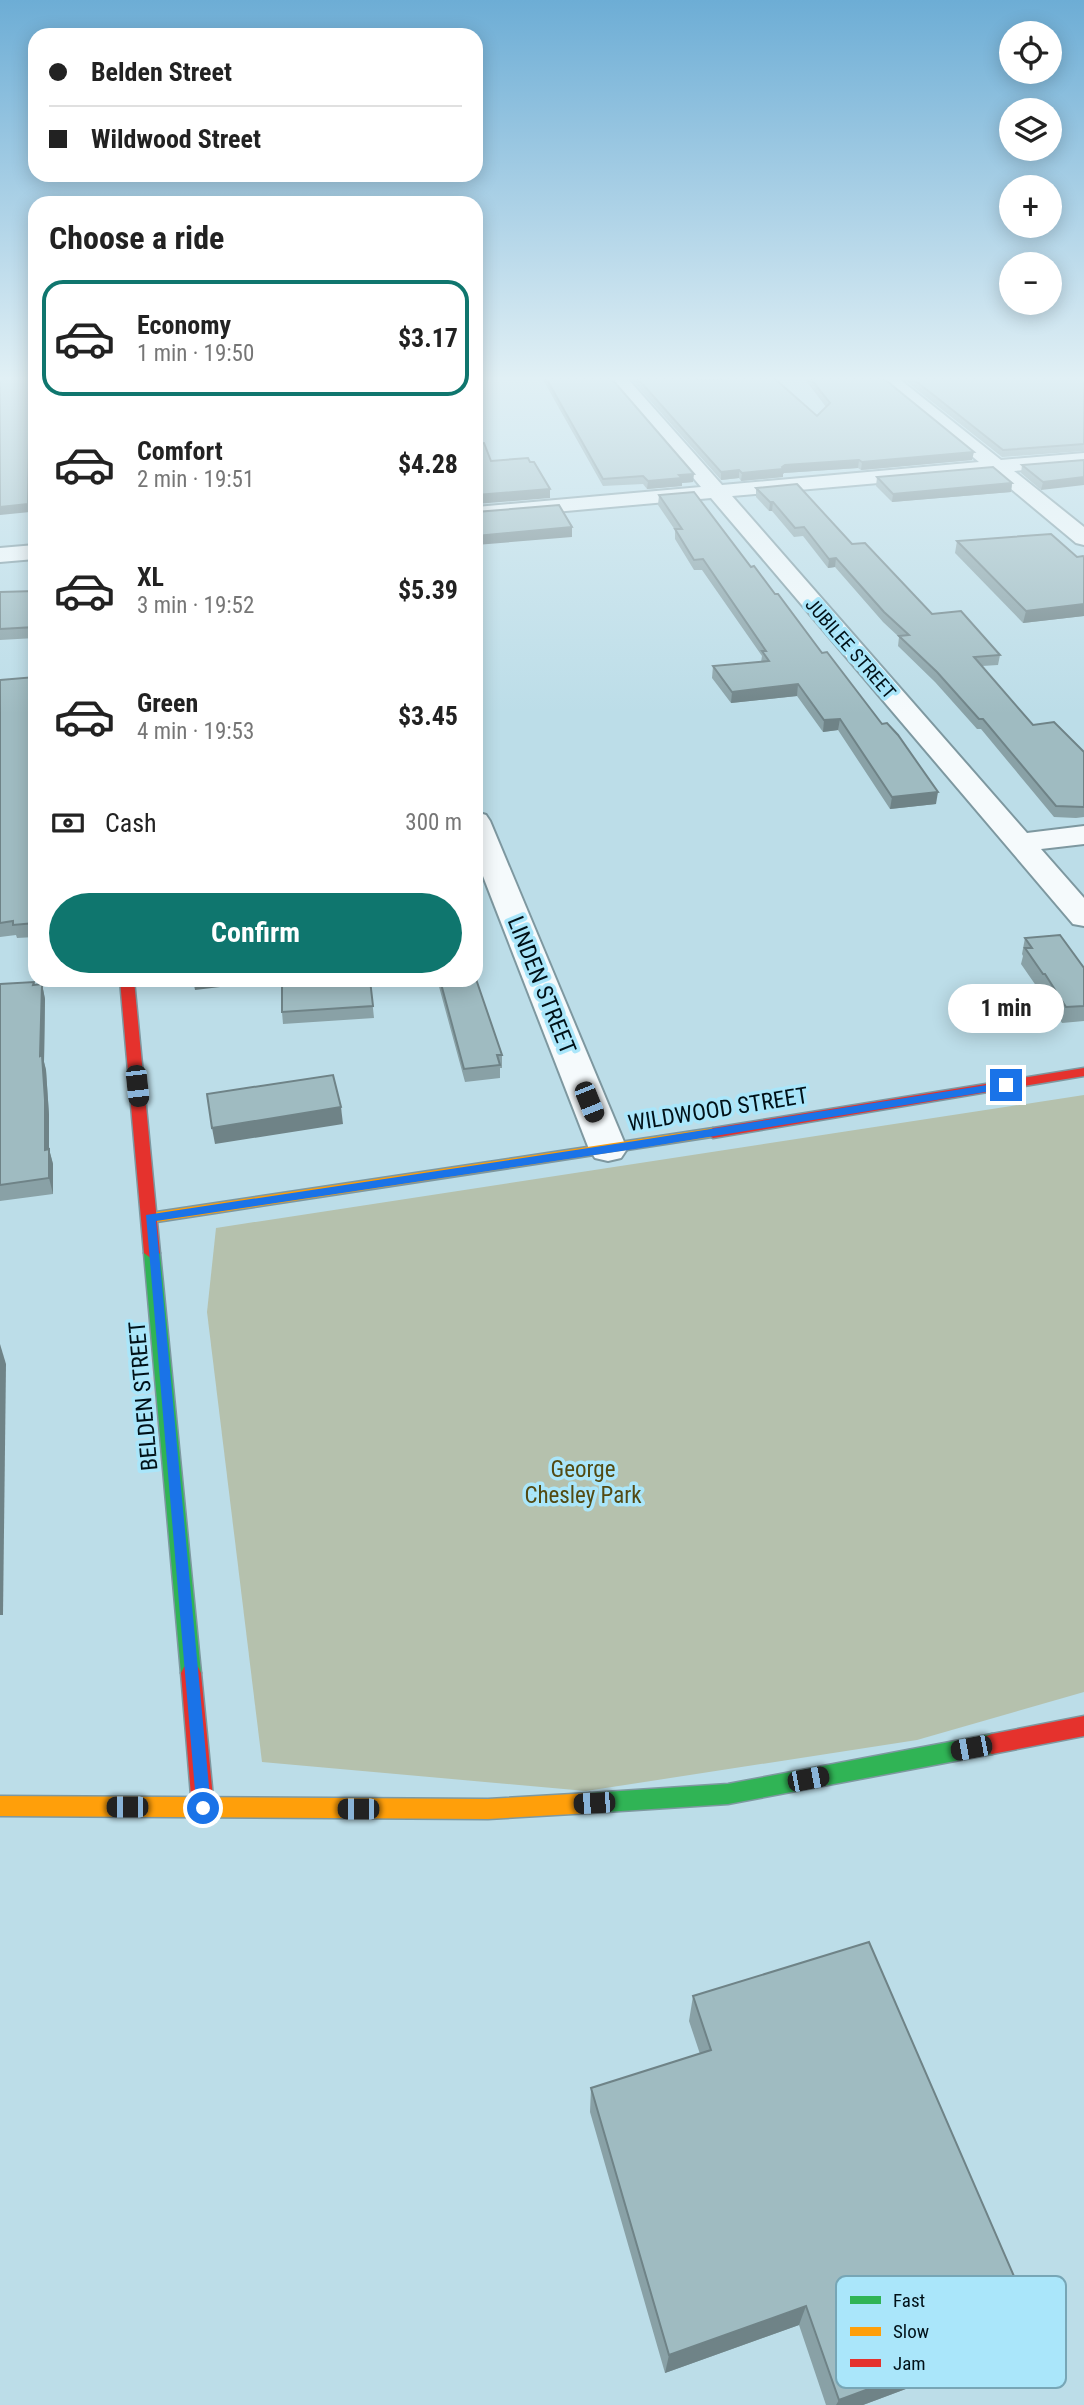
<!DOCTYPE html>
<html lang="en">
<head>
<meta charset="utf-8">
<style>
	:root { --surface:#fff; --page:#f6f6f6; --text:#222; --muted:#767676; --line:#e0e0e0; --accent:#0f766e }
	body { margin:0; font-family:"Roboto Condensed",sans-serif; background:var(--page); color:var(--text); height:100vh; display:flex; flex-direction:column; font-size:26px; white-space:nowrap }
	* { box-sizing:border-box; margin:0 }
	p { font-size:23px; color:var(--muted) }
	.icon { flex:none; width:38px; height:38px; fill:none; stroke:currentColor; stroke-width:2; stroke-linecap:round; stroke-linejoin:round }
	.map { position:relative; flex:1; overflow:hidden }
	.sheet { position:absolute; left:28px; top:196px; width:455px; height:791px; display:flex; flex-direction:column; background:var(--surface); border-radius:21px; box-shadow:0 4px 18px #0003 }
	.sheet>* { flex:none }
	.top-card { position:absolute; left:28px; top:28px; width:455px; height:154px; border-radius:21px; box-shadow:0 4px 18px #0003; display:grid; align-content:center; height:154px; padding:0 21px; background:var(--surface) }
	.tools { position:absolute; left:999px; top:21px; display:grid; gap:14px }
	.tools a { display:grid; place-items:center; width:63px; height:63px; border-radius:50%; background:var(--surface); box-shadow:0 4px 18px #0003; font-size:35px }
	.end { position:absolute; width:32px; height:32px; margin:-16px; border:9px solid #1a73e8; background:#fff; box-shadow:0 0 0 4px #fff }
	.from { border-radius:50% }
	.bubble { position:absolute; height:49px; border-radius:24px; background:var(--surface); box-shadow:0 4px 18px #0003; font-size:23px; font-weight:700; line-height:49px; text-align:center }
	.car { position:absolute; width:21px; height:42px; margin:-21px -10px; border-radius:9px; box-shadow:0 0 5px 2px #0007; background:linear-gradient(#222 24%,#8ab4d8 0 40%,#222 0 76%,#8ab4d8 0 86%,#222 0) }
	.top-card b { display:flex; align-items:center; gap:24px; height:66px; font-size:26px }
	.top-card b+b { border-top:2px solid var(--line) }
	.top-card i { width:18px; height:18px; background:var(--text) }
	ul { padding:0; list-style:none }
	li { display:flex; align-items:center; gap:21px; height:116px; margin:0 14px 10px; padding:0 7px; border:4px solid transparent; border-radius:21px }
	li div { flex:1 }
	li b { display:block; font-size:26px }
	li em { font-style:normal; font-weight:700 }
	li.active { border-color:var(--accent) }
	li>.icon { width:63px; height:63px; stroke-width:1.5 }
	h2 { padding:0 21px; font-size:32px; line-height:84px }
	.pay { display:flex; align-items:center; gap:18px; height:77px; padding:0 21px; font-size:26px }
	.pay p { margin-inline-start:auto }
	.action { display:flex; gap:14px; margin-top:auto; padding:14px 21px }
	.action a { flex:1; height:80px; border-radius:42px; background:var(--accent); color:#fff; font-size:28px; font-weight:700; line-height:80px; text-align:center }
	.map>svg:first-child { display:block }
</style>
</head>
<body>
<div class="map">
<svg width="1084" height="2405" viewBox="0 0 1084 2405">
	<rect width="100%" height="100%" fill="#bcdde8"/>
	<polygon fill="#b5c1ad" points="1084,1095 1084,1692 917,1740 586,1791 262,1762 207,1312 216,1228"/>
	<g fill="none" stroke-linecap="round" stroke-linejoin="round">
		<defs>
			<g id="street">
				<polygon points="609,378 627,378 722,485 979,462 878,378 898,378 1001,460 1084,453 1084,465 1014,471 1084,527 1084,545 1076,543 992,473 732,496 1027,833 1084,826 1084,844 1041,849 1084,898 1084,926 1073,924 711,498 476,519 476,507 701,487"/>
				<polygon points="35,545 35,559 0,562 0,548"/>
				<polygon points="476,812 486,815 490,821 627,1149 621,1158 608,1161 595,1158 589,1149 476,858"/>
			</g>
			<g id="fast">
				<polygon points="152,1247 160,1253 201,1673 198,1679 191,1682 184,1679 181,1673 144,1253"/>
				<polygon points="992,1734 1000,1737 1003,1744 1000,1751 992,1754 728,1804 590,1813 582,1810 579,1803 582,1796 590,1793 728,1784"/>
			</g>
			<g id="slow">
				<polygon points="713,1128 721,1133 718,1136 150,1223 142,1218 150,1213"/>
				<polygon points="590,1793 598,1796 601,1803 598,1810 590,1813 488,1819 0,1816 0,1796 488,1799"/>
			</g>
			<g id="jam">
				<polygon points="120,980 134,980 160,1253 152,1259 144,1253"/>
				<polygon points="1084,1068 1084,1076 713,1138 705,1133 713,1128"/>
				<polygon points="191,1664 198,1667 201,1673 214,1808 211,1815 203,1818 195,1815 192,1808 181,1673 184,1667"/>
				<polygon points="1084,1716 1084,1736 992,1754 984,1751 981,1744 984,1737 992,1734"/>
			</g>
		</defs>
		<use href="#street" stroke="#7e98a0" stroke-width="4"/>
		<use href="#fast" stroke="#7e98a0" stroke-width="3"/>
		<use href="#slow" stroke="#7e98a0" stroke-width="3"/>
		<use href="#jam" stroke="#7e98a0" stroke-width="3"/>
		<use href="#street" fill="#f5fafc" fill-rule="evenodd"/>
		<use href="#fast" fill="#30b455" fill-rule="evenodd"/>
		<use href="#slow" fill="#ff9f0a" fill-rule="evenodd"/>
		<use href="#jam" fill="#e5322d" fill-rule="evenodd"/>
	</g>
	<g fill="#89a1a6">
		<polygon points="542,378 611,378 693,482 682,483 682,486 647,489 643,484 603,486"/>
		<polygon points="630,378 696,378 699,380 817,416 826,407 804,378 883,378 972,460 861,470 858,468 784,473 783,474 783,477 741,481 739,478 721,480"/>
		<polygon points="902,378 1084,378 1084,451 1002,457"/>
		<polygon points="1084,460 1041,490 1021,473 1022,465"/>
		<polygon points="877,477 1012,483 1011,492 892,502 876,486"/>
		<polygon points="756,488 852,544 932,614 1000,655 998,665 982,666 1033,725 1084,752 1084,817 1076,818 1054,817 981,729 977,729 935,682 898,646 899,637 883,622 835,567 828,568 803,536 794,537 772,511 769,511 756,497"/>
		<polygon points="659,495 751,567 936,804 890,809 838,730 823,732 797,696 731,703 712,678 713,666 761,662 762,656 702,570 694,570 675,539 675,530 658,505"/>
		<polygon points="957,541 1084,557 1084,616 1023,623 955,553"/>
		<polygon points="35,591 35,638 0,640 0,592"/>
		<polygon points="35,677 35,937 17,938 16,935 0,937 0,680"/>
		<polygon points="1025,938 1084,968 1084,1021 1062,1023 1041,990 1039,990 1021,964 1023,956 1022,954"/>
		<polygon points="370,980 374,1018 283,1024 282,1012"/>
		<polygon points="411,980 476,980 502,1055 502,1068 500,1068 500,1078 465,1082 438,983 413,986"/>
		<polygon points="34,982 35,985 42,984 45,999 44,1062 46,1070 49,1115 49,1149 53,1164 53,1194 0,1201 0,984"/>
		<polygon points="693,1996 1036,2327 1021,2346 863,2405 826,2405 799,2325 665,2373 590,2112 591,2088 700,2054 689,2021"/>
	</g>
	<g fill="#6f8387">
		<polygon points="30,378 32,390 30,512 0,515 0,507"/>
		<polygon points="974,452 972,460 861,470 862,462"/>
		<polygon points="859,460 858,468 784,473 783,474 783,477 741,481 742,473 782,467 785,465"/>
		<polygon points="739,470 739,478 721,480 721,472"/>
		<polygon points="694,474 693,482 682,483 682,486 647,489 648,481 679,475"/>
		<polygon points="1084,477 1084,485 1041,490 1043,482"/>
		<polygon points="1012,483 1011,492 892,502 893,494"/>
		<polygon points="550,489 550,498 476,504 476,495"/>
		<polygon points="770,502 773,502 772,511 769,511"/>
		<polygon points="572,527 572,537 476,545 476,536"/>
		<polygon points="836,558 835,567 828,568 829,559"/>
		<polygon points="1084,604 1084,616 1023,623 1026,611"/>
		<polygon points="798,684 797,696 731,703 732,692"/>
		<polygon points="840,719 838,730 823,732 824,720"/>
		<polygon points="938,792 936,804 890,809 892,797"/>
		<polygon points="193,980 280,980 195,990"/>
		<polygon points="413,980 438,980 438,983 413,986"/>
		<polygon points="42,984 45,999 44,1062 46,1070 49,1115 49,1165 45,1150 40,1056"/>
		<polygon points="341,1107 343,1124 215,1144 212,1128"/>
		<polygon points="49,1149 53,1164 53,1194 49,1178"/>
		<polygon points="0,1344 6,1364 3,1615 0,1615"/>
		<polygon points="806,2306 799,2325 665,2373 669,2355"/>
		<polygon points="1036,2327 1021,2346 863,2405 836,2405 839,2400"/>
	</g>
	<g fill="#9fbbc1" stroke="#6f8387" stroke-width="2">
		<polygon points="0,378 30,378 28,504 0,507"/>
		<polygon points="546,378 611,378 694,474 679,475 682,478 648,481 643,476 603,479"/>
		<polygon points="637,378 696,378 699,380 734,378 774,378 817,416 830,403 810,378 883,378 974,452 862,462 859,460 785,465 782,467 783,469 742,473 739,470 721,472"/>
		<polygon points="912,378 1084,378 1084,444 1003,450"/>
		<polygon points="484,443 491,461 528,458 530,462 534,462 550,489 476,495 476,444"/>
		<polygon points="1084,460 1084,477 1043,482 1022,465"/>
		<polygon points="993,467 1012,483 893,494 877,477"/>
		<polygon points="797,484 852,544 865,543 932,614 961,611 1000,655 974,657 1033,725 1054,722 1084,752 1084,807 1056,806 983,719 979,719 937,672 899,636 909,635 884,612 836,558 829,559 804,527 795,528 773,502 770,502 756,488"/>
		<polygon points="694,492 751,567 754,566 775,594 778,594 822,653 827,652 882,724 887,723 898,735 938,792 892,797 840,719 824,720 798,684 732,692 713,666 769,661 762,651 766,651 703,559 694,560 675,529 682,529 659,495"/>
		<polygon points="559,505 572,527 476,536 476,512"/>
		<polygon points="1051,534 1077,557 1083,556 1084,557 1084,604 1026,611 957,541"/>
		<polygon points="35,591 35,627 0,629 0,592"/>
		<polygon points="35,677 35,923 13,925 13,921 0,923 0,680"/>
		<polygon points="1060,935 1084,968 1084,1006 1066,1007 1045,974 1043,974 1025,948 1032,948 1025,938"/>
		<polygon points="476,979 502,1055 497,1055 500,1065 464,1069 440,980"/>
		<polygon points="282,980 370,980 373,1006 282,1012"/>
		<polygon points="34,982 33,985 42,984 40,1056 42,1055 45,1100 45,1150 49,1149 49,1178 0,1185 0,984"/>
		<polygon points="333,1075 341,1107 212,1128 207,1094"/>
		<polygon points="869,1942 1036,2327 839,2400 806,2306 669,2355 591,2088 711,2050 693,1996"/>
	</g>
	<linearGradient id="sky" x2="0" y2="1"><stop stop-color="#6dadd5"/><stop offset="0.53" stop-color="#e1f0f5"/><stop offset="1" stop-color="#e1f0f5" stop-opacity="0"/></linearGradient>
	<rect width="1084" height="714" fill="url(#sky)"/>
	<polygon fill="#1a73e8" points="1006,1082 1011,1085 1010,1088 635,1149 156,1221 211,1808 208,1814 203,1816 197,1814 146,1215 635,1141"/>
	<g text-anchor="middle" stroke-width="7" stroke-linejoin="round" paint-order="stroke">
		<g font-size="19" fill="#001118" stroke="#aae6fa">
			<text transform="translate(851 648) rotate(49)" y="7">JUBILEE STREET</text>
		</g>
		<g font-size="23" fill="#001118" stroke="#aae6fa">
			<text transform="translate(542 985) rotate(68)" y="8">LINDEN STREET</text>
			<text transform="translate(718 1109) rotate(-9)" y="8">WILDWOOD STREET</text>
			<text transform="translate(143 1396) rotate(-95)" y="8">BELDEN STREET</text>
		</g>
		<g font-size="23" fill="#534a12" stroke="#aae6fa">
			<text x="583" y="1477">George<tspan x="583" dy="26">Chesley Park</tspan></text>
		</g>
	</g>
	<rect x="836" y="2276" width="230" height="112" rx="10" fill="#aae6fa" stroke="#77a6b6" stroke-width="2"/>
	<rect x="850" y="2296" width="31" height="8" fill="#30b455"/>
	<rect x="850" y="2327" width="31" height="9" fill="#ff9f0a"/>
	<rect x="850" y="2359" width="31" height="8" fill="#e5322d"/>
	<g font-size="19" fill="#001118">
		<text x="893" y="2307">Fast</text>
		<text x="893" y="2338">Slow</text>
		<text x="893" y="2370">Jam</text>
	</g>
</svg>
<div class="tools">
<a><svg class="icon" aria-label="locate" viewBox="0 0 24 24"><circle cx="12" cy="12" r="6"/><path d="M12 2v4M12 18v4M2 12h4M18 12h4"/></svg></a>
<a><svg class="icon" aria-label="layers" viewBox="0 0 24 24"><path d="M12 4l9 5-9 5-9-5zM3 14l9 5 9-5"/></svg></a>
<a>+</a>
<a>−</a>
</div>
<i class="end from" style="left:203px;top:1808px"></i>
<i class="end" style="left:1006px;top:1085px"></i>
<div class="bubble" style="left:948px;top:984px;width:116px">1 min</div>
<i class="car" style="left:137px;top:1086px;rotate:174deg"></i>
<i class="car" style="left:589px;top:1102px;rotate:158deg"></i>
<i class="car" style="left:971px;top:1748px;rotate:259deg"></i>
<i class="car" style="left:808px;top:1779px;rotate:79deg"></i>
<i class="car" style="left:594px;top:1803px;rotate:267deg"></i>
<i class="car" style="left:127px;top:1807px;rotate:270deg"></i>
<i class="car" style="left:358px;top:1809px;rotate:270deg"></i>
<div class="top-card">
<b><i class="from"></i>Belden Street</b>
<b><i></i>Wildwood Street</b>
</div>
<section class="sheet">
<h2>Choose a ride</h2>
<ul>
<li class="active"><svg class="icon" aria-label="car" viewBox="0 0 24 24"><path d="M5 17H2v-5l4-1 3-4h7l3 4 3 1v5h-3M9 17h6M6 11h13"/><circle cx="7" cy="17" r="2"/><circle cx="17" cy="17" r="2"/></svg><div><b>Economy</b><p>1 min · 19:50</p></div><em>$3.17</em></li>
<li><svg class="icon" aria-label="car" viewBox="0 0 24 24"><path d="M5 17H2v-5l4-1 3-4h7l3 4 3 1v5h-3M9 17h6M6 11h13"/><circle cx="7" cy="17" r="2"/><circle cx="17" cy="17" r="2"/></svg><div><b>Comfort</b><p>2 min · 19:51</p></div><em>$4.28</em></li>
<li><svg class="icon" aria-label="car" viewBox="0 0 24 24"><path d="M5 17H2v-5l4-1 3-4h7l3 4 3 1v5h-3M9 17h6M6 11h13"/><circle cx="7" cy="17" r="2"/><circle cx="17" cy="17" r="2"/></svg><div><b>XL</b><p>3 min · 19:52</p></div><em>$5.39</em></li>
<li><svg class="icon" aria-label="car" viewBox="0 0 24 24"><path d="M5 17H2v-5l4-1 3-4h7l3 4 3 1v5h-3M9 17h6M6 11h13"/><circle cx="7" cy="17" r="2"/><circle cx="17" cy="17" r="2"/></svg><div><b>Green</b><p>4 min · 19:53</p></div><em>$3.45</em></li>
</ul>
<div class="pay"><svg class="icon" aria-label="cash" viewBox="0 0 24 24"><path d="M3 7h18v10H3z"/><circle cx="12" cy="12" r="2"/></svg>Cash<p>300 m</p></div>
<div class="action"><a>Confirm</a></div>
</section>
</div>
</body>
</html>
